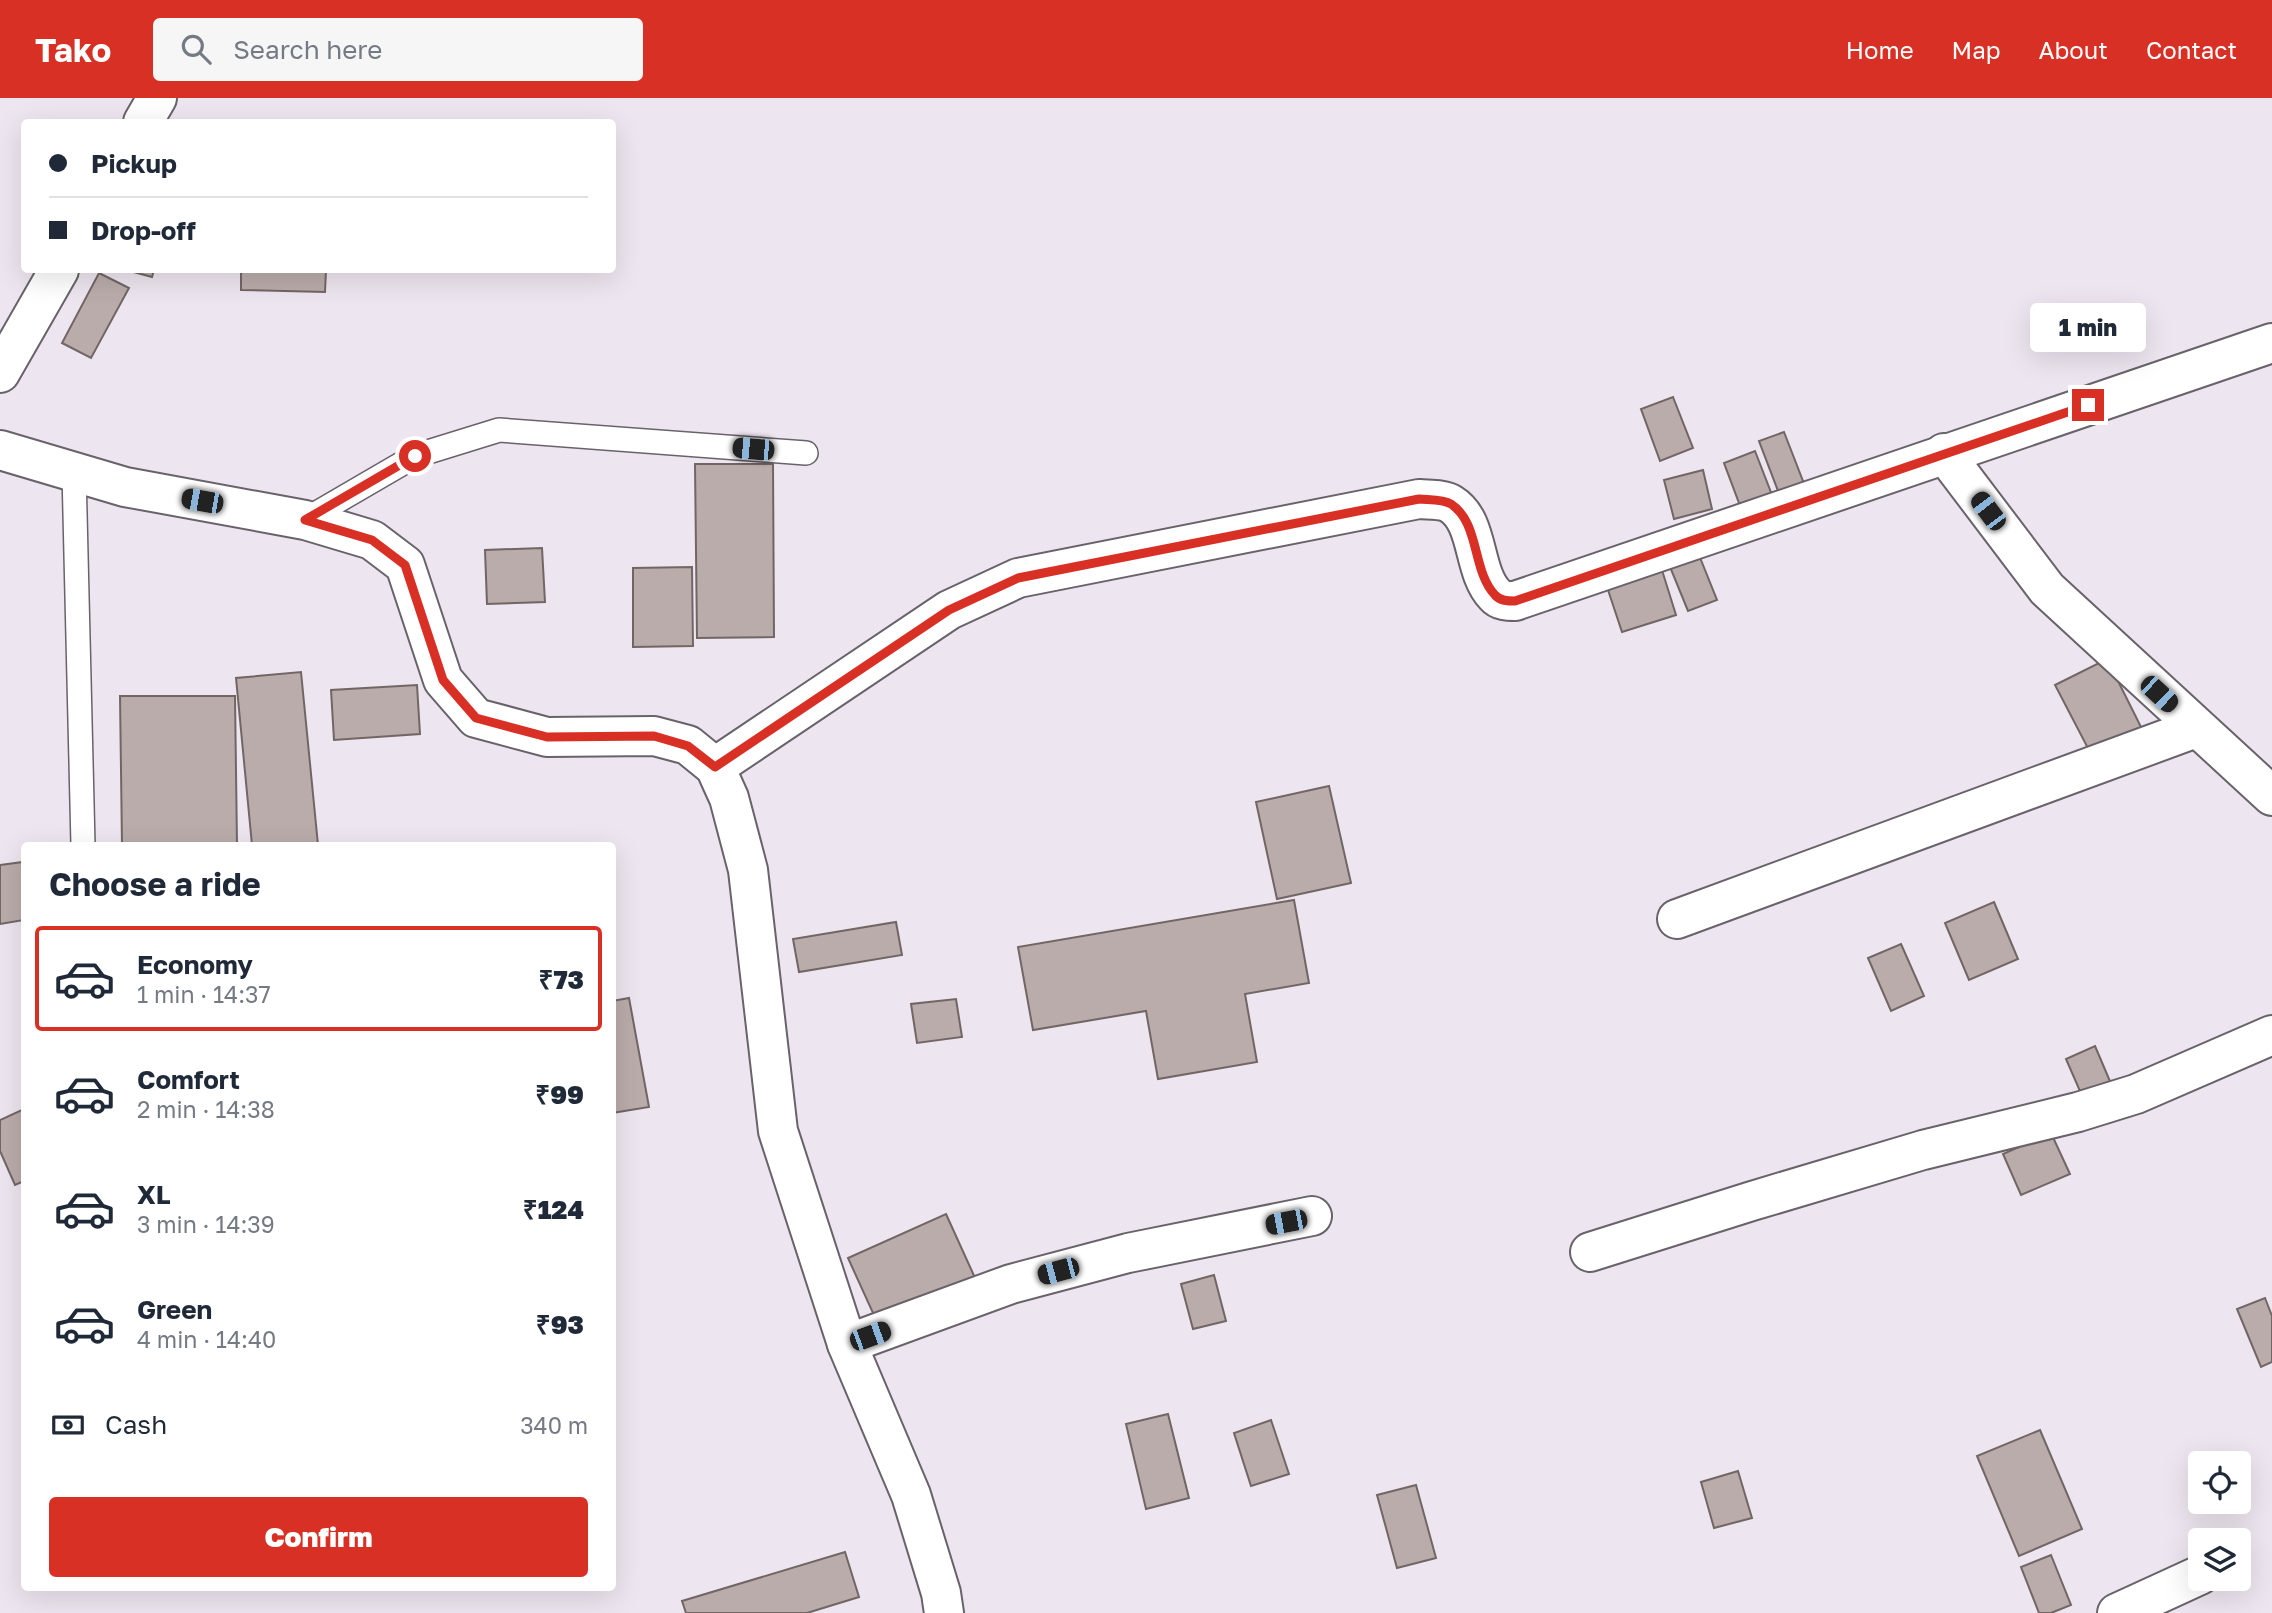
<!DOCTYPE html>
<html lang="en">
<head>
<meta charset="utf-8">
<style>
	:root { --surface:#fff; --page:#f6f6f7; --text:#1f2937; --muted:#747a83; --line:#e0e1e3; --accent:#d93025 }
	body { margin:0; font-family:"Golos Text",sans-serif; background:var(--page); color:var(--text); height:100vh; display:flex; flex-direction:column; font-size:26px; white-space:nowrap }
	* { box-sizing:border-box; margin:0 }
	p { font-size:23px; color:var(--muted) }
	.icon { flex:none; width:38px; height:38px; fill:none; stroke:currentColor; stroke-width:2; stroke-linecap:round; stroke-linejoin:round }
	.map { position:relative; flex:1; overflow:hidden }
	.side { position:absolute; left:21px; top:744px; width:595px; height:749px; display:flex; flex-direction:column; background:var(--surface); border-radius:7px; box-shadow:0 7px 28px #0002 }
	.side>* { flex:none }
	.top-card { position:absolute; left:21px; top:21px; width:595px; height:154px; border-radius:7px; box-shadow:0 7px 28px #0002; display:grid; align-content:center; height:154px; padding:0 28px; background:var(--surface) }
	.controls { position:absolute; left:2188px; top:1353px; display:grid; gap:14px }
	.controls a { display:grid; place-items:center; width:63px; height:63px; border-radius:7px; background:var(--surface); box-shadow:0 7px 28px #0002; font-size:35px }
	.end { position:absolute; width:32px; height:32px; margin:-16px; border:9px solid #d93025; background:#fff; box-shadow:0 0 0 4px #fff }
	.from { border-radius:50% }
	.bubble { position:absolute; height:49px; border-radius:7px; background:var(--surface); box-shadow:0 7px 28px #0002; font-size:23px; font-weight:800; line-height:49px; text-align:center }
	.car { position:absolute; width:21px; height:42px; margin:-21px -10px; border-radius:9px; box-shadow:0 0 5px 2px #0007; background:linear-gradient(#222 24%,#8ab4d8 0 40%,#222 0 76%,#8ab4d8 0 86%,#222 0) }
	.top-card b { display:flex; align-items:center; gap:24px; height:66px; font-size:26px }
	.top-card b+b { border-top:2px solid var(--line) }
	.top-card i { width:18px; height:18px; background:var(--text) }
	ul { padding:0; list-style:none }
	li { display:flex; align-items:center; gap:21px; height:105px; margin:0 14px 10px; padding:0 14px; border:4px solid transparent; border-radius:7px }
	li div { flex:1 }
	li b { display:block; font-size:26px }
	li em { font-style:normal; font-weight:800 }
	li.selected { border-color:var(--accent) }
	li>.icon { width:63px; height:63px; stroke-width:1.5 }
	h2 { padding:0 28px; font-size:32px; line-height:84px }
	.pay { display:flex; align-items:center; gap:18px; height:77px; padding:0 28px; font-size:26px }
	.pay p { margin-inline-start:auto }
	.action { display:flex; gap:14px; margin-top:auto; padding:14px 28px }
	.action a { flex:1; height:80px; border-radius:7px; background:var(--accent); color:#fff; font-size:28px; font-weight:800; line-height:80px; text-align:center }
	header { display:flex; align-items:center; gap:42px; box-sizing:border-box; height:98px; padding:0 35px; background:var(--accent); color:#fff }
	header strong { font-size:33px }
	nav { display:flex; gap:38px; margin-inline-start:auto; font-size:24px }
	.search { width:490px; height:63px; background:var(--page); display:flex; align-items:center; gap:18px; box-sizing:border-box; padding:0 24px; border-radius:7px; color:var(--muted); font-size:26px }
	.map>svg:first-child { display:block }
</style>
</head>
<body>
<header>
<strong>Tako</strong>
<div class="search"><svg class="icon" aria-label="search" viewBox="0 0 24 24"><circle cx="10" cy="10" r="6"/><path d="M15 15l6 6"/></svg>Search here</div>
<nav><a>Home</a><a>Map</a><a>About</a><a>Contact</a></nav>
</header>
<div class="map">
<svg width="2272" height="1515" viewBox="0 0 2272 1515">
	<rect width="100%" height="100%" fill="#ede5ef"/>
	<g fill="#b9acab" stroke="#726665" stroke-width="2">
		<polygon points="126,172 154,172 152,179"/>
		<polygon points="241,172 326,172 325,194 241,192"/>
		<polygon points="99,175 129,190 91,260 62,245"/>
		<polygon points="1673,299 1693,350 1660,363 1641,311"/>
		<polygon points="1784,334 1808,396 1783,406 1759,343"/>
		<polygon points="1755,353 1777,410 1745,421 1724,365"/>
		<polygon points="695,366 773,366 774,539 697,540"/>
		<polygon points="1703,372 1712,411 1674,421 1664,382"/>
		<polygon points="542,450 545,504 487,506 485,452"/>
		<polygon points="1697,452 1717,502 1688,513 1668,464"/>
		<polygon points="692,469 693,548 633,549 633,470"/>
		<polygon points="1661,469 1676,517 1622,534 1606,486"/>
		<polygon points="2107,561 2143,633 2092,658 2055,587"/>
		<polygon points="301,574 318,747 252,747 236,580"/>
		<polygon points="417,587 420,636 334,642 331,592"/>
		<polygon points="120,598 235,598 237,747 122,747"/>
		<polygon points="1329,688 1351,785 1277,801 1256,704"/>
		<polygon points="23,764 24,822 0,826 0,767"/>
		<polygon points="1294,802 1309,885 1245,896 1257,964 1158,981 1146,913 1033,932 1018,849"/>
		<polygon points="1994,804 2018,861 1969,882 1945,825"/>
		<polygon points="896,824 902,857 799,874 793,841"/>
		<polygon points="1901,846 1924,898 1891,913 1868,860"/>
		<polygon points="629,900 649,1009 612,1015 612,903"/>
		<polygon points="956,901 962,939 917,945 911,906"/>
		<polygon points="2095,948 2115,995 2086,1007 2066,961"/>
		<polygon points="24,1011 24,1083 15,1087 0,1053 0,1022"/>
		<polygon points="2051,1035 2070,1076 2021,1097 2003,1056"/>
		<polygon points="946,1116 976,1182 878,1226 848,1160"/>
		<polygon points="1214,1177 1226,1223 1193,1231 1181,1186"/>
		<polygon points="2265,1200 2272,1218 2272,1264 2261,1269 2237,1211"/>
		<polygon points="1168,1316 1189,1400 1146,1411 1126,1326"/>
		<polygon points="1271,1322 1289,1376 1251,1388 1234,1335"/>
		<polygon points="2040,1332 2082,1431 2019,1458 1977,1358"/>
		<polygon points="1738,1373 1752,1420 1714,1430 1701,1384"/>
		<polygon points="1416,1387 1436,1460 1397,1470 1377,1397"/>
		<polygon points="845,1454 859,1499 807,1515 686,1515 682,1503"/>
		<polygon points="2051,1457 2071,1507 2051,1515 2039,1515 2021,1469"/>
	</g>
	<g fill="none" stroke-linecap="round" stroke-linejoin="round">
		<defs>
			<g id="service">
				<polyline points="74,374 83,747"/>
				<polyline points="305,422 415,358 499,332 806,355"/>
			</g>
			<g id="minor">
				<polyline points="1944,355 2047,491 2272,698"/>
				<path d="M715,669L949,512L1018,480L1419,401C1429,402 1443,401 1451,406C1480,424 1472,473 1495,497C1500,503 1508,503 1515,503L2272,245"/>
				<polyline points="1677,821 2196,630"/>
				<polyline points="1590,1154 1752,1103 1923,1052 2078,1014 2136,996 2272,937"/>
				<polyline points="847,1246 1011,1186 1128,1155 1312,1118"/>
				<polyline points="2117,1515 2200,1477"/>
			</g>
			<g id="tertiary">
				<polyline points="143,24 157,0"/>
				<polyline points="0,275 59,172"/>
				<polyline points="0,352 125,389 305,422 372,442 405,467 443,582 476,620 547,639 654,638 688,647 715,669 729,700 748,772 778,1033 847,1246 911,1397 941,1495 944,1515"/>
			</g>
		</defs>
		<use href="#service" stroke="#69626a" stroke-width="26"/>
		<use href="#minor" stroke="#69626a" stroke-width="42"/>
		<use href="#tertiary" stroke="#69626a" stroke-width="42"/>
		<use href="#service" stroke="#fff" stroke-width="23"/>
		<use href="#minor" stroke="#fff" stroke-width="38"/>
		<use href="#tertiary" stroke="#fff" stroke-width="38"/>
	</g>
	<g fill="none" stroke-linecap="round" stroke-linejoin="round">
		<path stroke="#d93025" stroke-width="9" d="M415,358L305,422L372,442L405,467L443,582L476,620L547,639L654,638L688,648L715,669L949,512L1018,480L1419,401C1429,402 1443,401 1451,406C1480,425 1472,473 1495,497C1500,503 1508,503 1515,503L2088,307"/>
	</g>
</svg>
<div class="controls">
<a><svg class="icon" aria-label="locate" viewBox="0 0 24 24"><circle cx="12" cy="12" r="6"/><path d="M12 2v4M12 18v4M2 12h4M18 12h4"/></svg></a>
<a><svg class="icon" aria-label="layers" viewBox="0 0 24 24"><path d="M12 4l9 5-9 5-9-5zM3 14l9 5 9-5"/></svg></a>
</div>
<i class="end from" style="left:415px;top:358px"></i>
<i class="end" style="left:2088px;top:307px"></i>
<div class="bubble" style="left:2030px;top:205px;width:116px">1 min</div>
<i class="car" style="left:753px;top:351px;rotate:275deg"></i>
<i class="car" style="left:202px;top:403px;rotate:280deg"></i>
<i class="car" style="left:1988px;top:413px;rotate:323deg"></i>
<i class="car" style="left:2159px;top:596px;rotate:133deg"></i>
<i class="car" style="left:1286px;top:1124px;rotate:259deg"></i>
<i class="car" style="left:1058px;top:1173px;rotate:255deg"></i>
<i class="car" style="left:870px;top:1238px;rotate:70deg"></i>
<div class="top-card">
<b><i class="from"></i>Pickup</b>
<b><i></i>Drop-off</b>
</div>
<section class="side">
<h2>Choose a ride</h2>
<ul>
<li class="selected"><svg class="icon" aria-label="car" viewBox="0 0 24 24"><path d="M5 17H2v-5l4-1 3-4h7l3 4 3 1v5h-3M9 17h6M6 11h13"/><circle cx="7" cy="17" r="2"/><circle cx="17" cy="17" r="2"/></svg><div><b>Economy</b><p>1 min · 14:37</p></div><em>₹73</em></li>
<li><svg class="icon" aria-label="car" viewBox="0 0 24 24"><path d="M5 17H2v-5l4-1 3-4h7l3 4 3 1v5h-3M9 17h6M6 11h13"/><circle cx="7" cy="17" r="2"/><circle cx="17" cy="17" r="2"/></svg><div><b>Comfort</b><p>2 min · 14:38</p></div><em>₹99</em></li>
<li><svg class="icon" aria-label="car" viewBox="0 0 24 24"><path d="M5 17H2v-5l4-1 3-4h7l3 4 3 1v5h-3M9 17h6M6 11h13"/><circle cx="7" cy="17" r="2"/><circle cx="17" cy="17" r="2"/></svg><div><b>XL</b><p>3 min · 14:39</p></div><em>₹124</em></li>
<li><svg class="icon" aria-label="car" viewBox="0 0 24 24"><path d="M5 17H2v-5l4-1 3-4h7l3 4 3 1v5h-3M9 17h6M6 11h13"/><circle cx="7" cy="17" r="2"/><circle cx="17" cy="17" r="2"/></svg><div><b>Green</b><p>4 min · 14:40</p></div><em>₹93</em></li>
</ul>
<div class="pay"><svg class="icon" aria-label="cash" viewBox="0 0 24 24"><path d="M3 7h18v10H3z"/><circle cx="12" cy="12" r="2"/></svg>Cash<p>340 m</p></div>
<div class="action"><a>Confirm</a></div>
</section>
</div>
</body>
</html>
